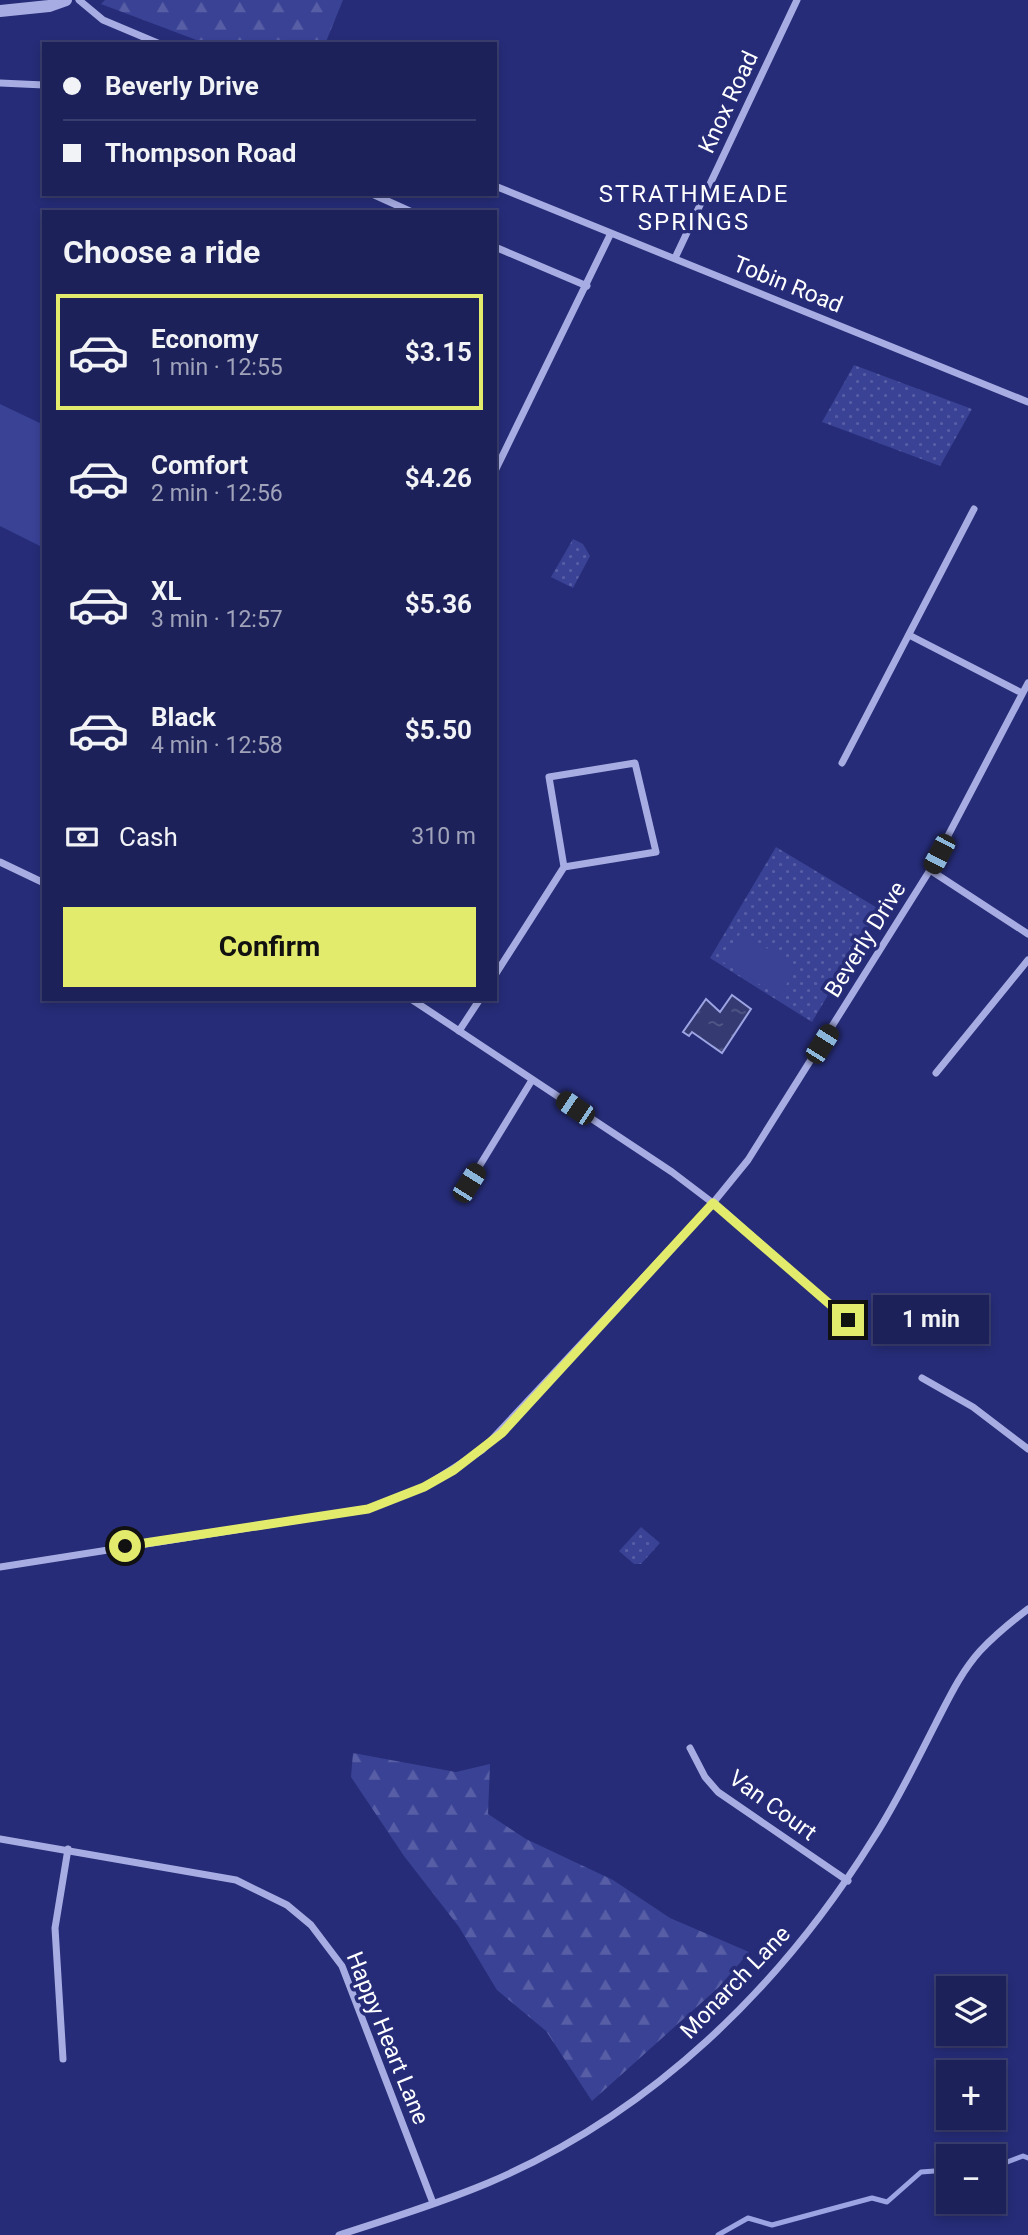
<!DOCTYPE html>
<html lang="en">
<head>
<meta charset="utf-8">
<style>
	:root { --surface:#1c2159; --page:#25295f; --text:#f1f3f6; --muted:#a0a3ba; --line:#3a3e6f; --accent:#e3eb6d }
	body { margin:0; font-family:Roboto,sans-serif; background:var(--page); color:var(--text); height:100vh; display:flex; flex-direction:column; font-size:26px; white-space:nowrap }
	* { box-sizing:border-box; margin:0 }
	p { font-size:23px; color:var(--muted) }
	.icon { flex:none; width:38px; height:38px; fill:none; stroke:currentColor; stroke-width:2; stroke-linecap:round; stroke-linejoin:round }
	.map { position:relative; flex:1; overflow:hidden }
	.panel { position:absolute; left:42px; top:210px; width:455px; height:791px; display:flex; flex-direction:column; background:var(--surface); border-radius:0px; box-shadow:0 4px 10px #0003,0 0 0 2px var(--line) }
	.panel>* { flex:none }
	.top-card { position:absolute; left:42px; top:42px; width:455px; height:154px; border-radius:0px; box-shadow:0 4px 10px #0003,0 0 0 2px var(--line); display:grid; align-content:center; height:154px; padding:0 21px; background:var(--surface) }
	.controls { position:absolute; left:936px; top:1976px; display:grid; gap:14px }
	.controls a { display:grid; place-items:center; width:70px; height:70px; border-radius:0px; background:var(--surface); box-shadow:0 4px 10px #0003,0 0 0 2px var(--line); font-size:35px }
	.end { position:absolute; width:32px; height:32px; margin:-16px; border:9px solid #e3eb6d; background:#111; box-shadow:0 0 0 4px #111 }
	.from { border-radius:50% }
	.bubble { position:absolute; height:49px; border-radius:0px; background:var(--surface); box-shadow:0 4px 10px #0003,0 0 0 2px var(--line); font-size:23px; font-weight:700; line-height:49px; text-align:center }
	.car { position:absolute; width:21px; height:42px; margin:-21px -10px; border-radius:9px; box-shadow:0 0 5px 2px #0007; background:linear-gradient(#222 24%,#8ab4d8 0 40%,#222 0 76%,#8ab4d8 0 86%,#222 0) }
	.top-card b { display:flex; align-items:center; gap:24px; height:66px; font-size:26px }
	.top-card b+b { border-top:2px solid var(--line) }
	.top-card i { width:18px; height:18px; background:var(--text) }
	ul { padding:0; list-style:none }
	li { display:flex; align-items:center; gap:21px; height:116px; margin:0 14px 10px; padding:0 7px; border:4px solid transparent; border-radius:0px }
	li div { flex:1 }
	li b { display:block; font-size:26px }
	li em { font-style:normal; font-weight:700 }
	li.current { border-color:var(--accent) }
	li>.icon { width:63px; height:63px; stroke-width:1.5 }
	h2 { padding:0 21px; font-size:32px; line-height:84px }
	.pay { display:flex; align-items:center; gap:18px; height:77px; padding:0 21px; font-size:26px }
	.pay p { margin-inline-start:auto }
	.action { display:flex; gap:14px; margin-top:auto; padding:14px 21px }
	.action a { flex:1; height:80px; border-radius:0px; background:var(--accent); color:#111; font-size:28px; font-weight:700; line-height:80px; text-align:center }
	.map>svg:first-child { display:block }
</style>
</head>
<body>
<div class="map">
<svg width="1028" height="2235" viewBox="0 0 1028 2235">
	<defs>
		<pattern id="green-dots" width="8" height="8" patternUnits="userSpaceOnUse" patternTransform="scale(1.75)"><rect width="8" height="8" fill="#394295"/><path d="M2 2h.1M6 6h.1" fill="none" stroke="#575ea5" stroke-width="1.8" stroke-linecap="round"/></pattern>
		<pattern id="forest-firs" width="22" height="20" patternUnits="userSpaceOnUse" patternTransform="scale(1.75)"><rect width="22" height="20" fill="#394295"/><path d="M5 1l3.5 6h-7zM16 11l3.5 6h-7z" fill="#575ea5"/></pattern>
		<pattern id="water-ripples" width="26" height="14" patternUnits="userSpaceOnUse" patternTransform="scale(1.75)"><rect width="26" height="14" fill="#353a72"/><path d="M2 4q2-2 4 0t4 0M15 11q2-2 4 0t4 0" fill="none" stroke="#535887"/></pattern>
	</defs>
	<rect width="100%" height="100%" fill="#262c77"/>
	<g fill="url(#green-dots)">
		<polygon points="854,365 972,409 940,466 822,422"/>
		<polygon points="573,539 583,544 590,556 573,588 551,577"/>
		<polygon points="776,847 879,909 812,1022 710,958"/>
		<polygon points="641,1527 660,1543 641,1564 634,1564 619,1551"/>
	</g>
	<g fill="url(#forest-firs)">
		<polygon points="105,0 343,0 325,44 207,44 101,4"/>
		<polygon points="353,1753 456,1772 490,1764 488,1814 526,1839 613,1880 670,1918 749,1952 719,1987 592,2101 546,2031 497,1990 459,1927 404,1856 351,1777"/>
	</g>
	<g fill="#394295">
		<polygon points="0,404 44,425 44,548 0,526"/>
		<polygon points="741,932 797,967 779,996 723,962"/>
	</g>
	<polygon fill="url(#water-ripples)" stroke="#9ca4e3" stroke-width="2" points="732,995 751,1009 722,1053 692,1032 689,1036 683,1032 706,999 720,1012"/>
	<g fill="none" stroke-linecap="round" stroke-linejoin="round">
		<g stroke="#9ca4e3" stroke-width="5">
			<polyline points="994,2167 1023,2156 1028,2158"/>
			<polyline points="718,2235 748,2218 772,2225 872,2198 887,2202 921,2172 948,2170"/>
		</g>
		<g stroke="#a7ade3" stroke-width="7">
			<polyline points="79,0 103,20 160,44"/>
			<polyline points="0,83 44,85"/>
			<polyline points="495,186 1028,402"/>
			<polyline points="372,194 412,212"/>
			<polyline points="495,247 587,286"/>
			<polyline points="675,258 797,0"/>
			<polyline points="495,471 610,235"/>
			<polyline points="909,635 1022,693"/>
			<polyline points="842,763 974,509"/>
			<polyline points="0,862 44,883"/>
			<polyline points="930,870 1028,934"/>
			<polyline points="495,975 564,867 549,777 635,763 656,852 564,867"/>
			<polyline points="411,999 672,1172 726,1213 847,1320"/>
			<polyline points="459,1031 480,999"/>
			<polyline points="936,1073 1028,960"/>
			<polyline points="469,1183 532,1080"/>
			<polyline points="922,1378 973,1407 1028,1449"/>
			<polyline points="0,1567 368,1509 424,1487 482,1450 713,1203 748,1160 930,870 1028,683"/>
			<polyline points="690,1748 705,1777 718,1792 848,1881"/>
			<polyline points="0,1839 236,1880 287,1905 311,1925 342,1966 433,2203"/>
			<polyline points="63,2059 55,1928 68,1849"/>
			<path d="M339,2235C389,2219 440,2203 488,2183C651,2114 781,1987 873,1839C897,1802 916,1762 936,1723C949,1698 961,1672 980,1651C995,1635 1011,1622 1028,1609"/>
		</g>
		<polyline stroke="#a7ade3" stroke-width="12" points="0,11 49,6 66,0"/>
	</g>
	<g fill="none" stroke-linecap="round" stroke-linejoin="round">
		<polyline stroke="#e3eb6d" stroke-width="9" points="125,1546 368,1509 424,1487 454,1470 502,1433 713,1203 848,1320"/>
	</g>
	<g text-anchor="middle" stroke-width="7" stroke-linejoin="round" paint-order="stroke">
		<g font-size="23" fill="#fff" stroke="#262c77">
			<text transform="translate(728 102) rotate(-65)" y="8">Knox Road</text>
			<text transform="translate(788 284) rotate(22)" y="8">Tobin Road</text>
			<text transform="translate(865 939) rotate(-58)" y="8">Beverly Drive</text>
			<text transform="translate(773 1805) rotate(36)" y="8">Van Court</text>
			<text transform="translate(735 1982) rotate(-46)" y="8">Monarch Lane</text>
			<text transform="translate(388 2038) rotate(68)" y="8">Happy Heart Lane</text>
		</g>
		<g font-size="24" letter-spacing="2" fill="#fff" stroke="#262c77">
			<text x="694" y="202">STRATHMEADE<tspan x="694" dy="28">SPRINGS</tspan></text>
		</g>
	</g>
</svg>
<div class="controls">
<a><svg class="icon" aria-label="layers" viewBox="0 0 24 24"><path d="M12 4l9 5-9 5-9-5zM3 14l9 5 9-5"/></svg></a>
<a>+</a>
<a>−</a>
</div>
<i class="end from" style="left:125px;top:1546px"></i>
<i class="end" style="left:848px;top:1320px"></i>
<div class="bubble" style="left:873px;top:1295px;width:116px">1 min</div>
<i class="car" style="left:939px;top:854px;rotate:208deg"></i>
<i class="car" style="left:822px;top:1044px;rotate:32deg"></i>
<i class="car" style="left:575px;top:1108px;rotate:304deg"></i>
<i class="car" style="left:469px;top:1183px;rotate:32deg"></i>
<div class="top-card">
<b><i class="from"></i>Beverly Drive</b>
<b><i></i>Thompson Road</b>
</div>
<section class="panel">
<h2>Choose a ride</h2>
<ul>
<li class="current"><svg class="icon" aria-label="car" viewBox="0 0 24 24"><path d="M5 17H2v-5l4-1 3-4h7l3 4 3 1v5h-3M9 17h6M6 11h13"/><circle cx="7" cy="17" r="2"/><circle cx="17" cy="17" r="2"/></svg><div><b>Economy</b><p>1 min · 12:55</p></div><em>$3.15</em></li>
<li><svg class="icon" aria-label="car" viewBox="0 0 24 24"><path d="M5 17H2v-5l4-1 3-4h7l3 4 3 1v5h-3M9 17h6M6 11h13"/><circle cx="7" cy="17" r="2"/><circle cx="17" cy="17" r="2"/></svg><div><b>Comfort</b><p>2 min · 12:56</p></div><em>$4.26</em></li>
<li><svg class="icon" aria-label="car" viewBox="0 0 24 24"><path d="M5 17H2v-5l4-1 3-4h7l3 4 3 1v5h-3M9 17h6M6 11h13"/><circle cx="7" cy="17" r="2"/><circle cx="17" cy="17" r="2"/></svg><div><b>XL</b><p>3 min · 12:57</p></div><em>$5.36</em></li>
<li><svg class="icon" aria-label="car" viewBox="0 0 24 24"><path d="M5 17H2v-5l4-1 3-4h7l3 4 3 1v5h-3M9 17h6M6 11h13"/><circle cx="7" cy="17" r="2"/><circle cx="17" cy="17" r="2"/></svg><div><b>Black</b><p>4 min · 12:58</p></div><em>$5.50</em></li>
</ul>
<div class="pay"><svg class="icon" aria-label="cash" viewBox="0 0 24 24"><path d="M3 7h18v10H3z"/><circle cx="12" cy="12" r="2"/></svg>Cash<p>310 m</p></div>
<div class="action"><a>Confirm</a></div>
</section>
</div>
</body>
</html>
